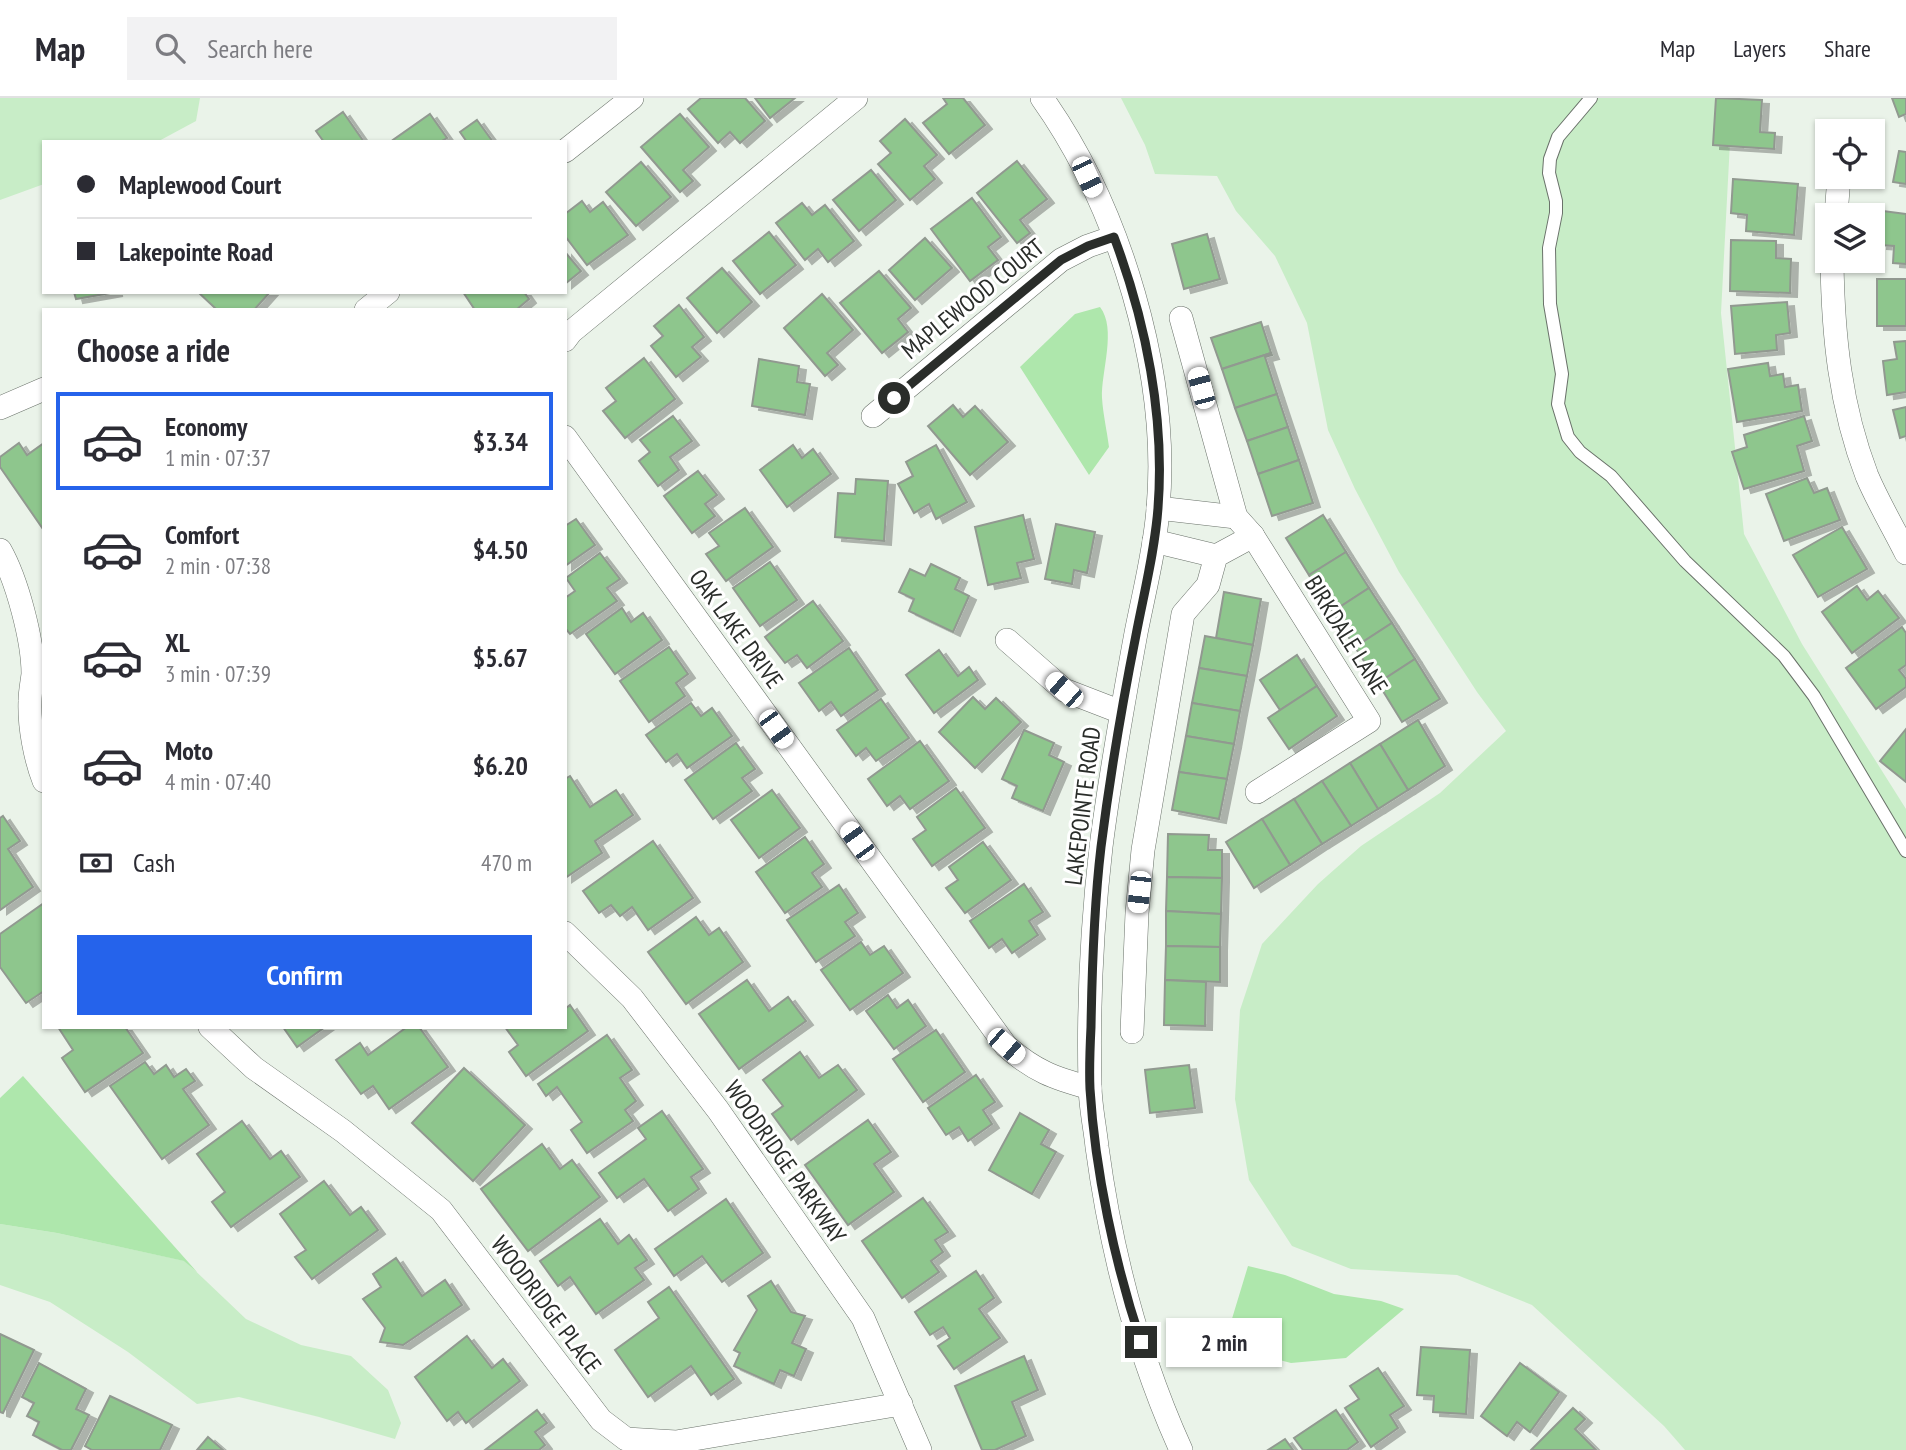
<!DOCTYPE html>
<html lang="en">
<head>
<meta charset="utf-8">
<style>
	:root { --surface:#fff; --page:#f2f2f3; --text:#2b2b33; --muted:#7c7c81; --line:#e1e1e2; --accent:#2563eb }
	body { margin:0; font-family:"PT Sans Narrow",sans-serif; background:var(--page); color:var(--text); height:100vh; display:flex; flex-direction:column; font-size:26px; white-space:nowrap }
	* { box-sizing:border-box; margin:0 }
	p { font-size:23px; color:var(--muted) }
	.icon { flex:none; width:38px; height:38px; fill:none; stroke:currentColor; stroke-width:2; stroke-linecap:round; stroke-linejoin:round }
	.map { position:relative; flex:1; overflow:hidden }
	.side { position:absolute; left:42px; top:210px; width:525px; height:721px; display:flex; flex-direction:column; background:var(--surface); border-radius:0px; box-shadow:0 2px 5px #0004 }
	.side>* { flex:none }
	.hud { position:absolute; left:42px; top:42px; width:525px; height:154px; border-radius:0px; box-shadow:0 2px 5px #0004; display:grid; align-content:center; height:154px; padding:0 35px; background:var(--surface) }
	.controls { position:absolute; left:1815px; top:21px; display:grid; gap:14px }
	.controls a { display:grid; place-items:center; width:70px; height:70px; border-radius:0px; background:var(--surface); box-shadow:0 2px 5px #0004; font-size:35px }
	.end { position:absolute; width:32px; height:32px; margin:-16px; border:9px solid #2a2d2a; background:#fff; box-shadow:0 0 0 4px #fff }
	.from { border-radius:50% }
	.bubble { position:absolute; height:49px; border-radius:0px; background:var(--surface); box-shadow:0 2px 5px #0004; font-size:23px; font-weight:800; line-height:49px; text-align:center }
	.car { position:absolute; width:21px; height:42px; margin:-21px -10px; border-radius:9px; box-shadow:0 0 5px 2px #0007; background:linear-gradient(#fff 24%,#345 0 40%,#fff 0 76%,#345 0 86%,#fff 0) }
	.hud b { display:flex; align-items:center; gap:24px; height:66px; font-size:26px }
	.hud b+b { border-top:2px solid var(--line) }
	.hud i { width:18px; height:18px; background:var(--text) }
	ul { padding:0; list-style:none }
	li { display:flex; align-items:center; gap:21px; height:98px; margin:0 14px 10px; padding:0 21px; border:4px solid transparent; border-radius:0px }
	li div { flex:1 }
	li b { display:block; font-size:26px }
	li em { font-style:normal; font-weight:800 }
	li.current { border-color:var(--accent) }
	li>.icon { width:63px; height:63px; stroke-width:1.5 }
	h2 { padding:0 35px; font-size:32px; line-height:84px }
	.pay { display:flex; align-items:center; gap:18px; height:77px; padding:0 35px; font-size:26px }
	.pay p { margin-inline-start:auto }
	.button { display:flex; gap:14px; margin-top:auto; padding:14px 35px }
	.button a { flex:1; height:80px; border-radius:0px; background:var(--accent); color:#fff; font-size:28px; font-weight:800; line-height:80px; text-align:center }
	header { display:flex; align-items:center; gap:42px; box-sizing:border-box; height:98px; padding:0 35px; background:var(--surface); border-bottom:2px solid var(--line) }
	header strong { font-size:33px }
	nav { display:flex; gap:38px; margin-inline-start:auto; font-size:24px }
	.search { width:490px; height:63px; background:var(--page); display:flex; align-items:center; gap:18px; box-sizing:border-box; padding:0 24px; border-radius:0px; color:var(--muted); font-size:26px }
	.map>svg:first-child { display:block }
</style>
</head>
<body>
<header>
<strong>Map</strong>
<div class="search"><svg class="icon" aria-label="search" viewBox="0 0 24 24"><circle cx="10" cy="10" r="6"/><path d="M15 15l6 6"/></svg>Search here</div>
<nav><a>Map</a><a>Layers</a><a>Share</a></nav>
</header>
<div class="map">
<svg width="1906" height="1352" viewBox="0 0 1906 1352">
	<defs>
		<filter id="shadow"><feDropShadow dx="7" dy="4" stdDeviation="0" flood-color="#0004"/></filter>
	</defs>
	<rect width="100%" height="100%" fill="#eaf3e9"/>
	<g fill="#c8edc7">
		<polygon points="0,0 200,0 196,23 157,44 44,44 44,86 0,102"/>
		<polygon points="1121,0 1737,0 1730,44 1721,215 1744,436 1802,546 1906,711 1906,1352 1685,1352 1664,1328 1532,1207 1457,1177 1351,1171 1292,1148 1249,1082 1235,1001 1240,912 1262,846 1318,786 1361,748 1440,695 1506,633 1477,594 1399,474 1355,391 1328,332 1307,225 1275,158 1236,113 1217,78 1155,76 1145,47"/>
		<polygon points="0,1126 57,1135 185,1163 246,1221 301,1247 351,1258 388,1292 401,1325 395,1341 319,1319 239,1299 197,1306 128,1254 50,1204 0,1187"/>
	</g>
	<g fill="#aee7ac">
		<path d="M1100,209C1117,231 1101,274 1102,300C1103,316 1107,333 1109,349L1089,377L1020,269L1075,216Z"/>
		<polygon points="23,978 197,1174 184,1163 57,1135 0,1126 0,1000"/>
		<polygon points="1248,1168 1285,1177 1334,1196 1381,1203 1404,1211 1346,1260 1291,1265 1261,1257 1231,1224"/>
	</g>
	<g fill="#8ec68d" stroke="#919990" stroke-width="2" filter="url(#shadow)">
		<polygon points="701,0 745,0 765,23 740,45 730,34 718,45 688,11"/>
		<polygon points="755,0 795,0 770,20"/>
		<polygon points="943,0 963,0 985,27 949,56 923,25 947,6"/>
		<polygon points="1716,0 1762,2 1760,34 1775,35 1774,51 1713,47"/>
		<polygon points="1892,0 1906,0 1906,16 1899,19"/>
		<polygon points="343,14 364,44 324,44 316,33"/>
		<polygon points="430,16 447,40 440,44 395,44 393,42"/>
		<polygon points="680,16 709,49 683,72 693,83 680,94 641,49"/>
		<polygon points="905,21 937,57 924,68 935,81 910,102 878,66 891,55 880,43"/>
		<polygon points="477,22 493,44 467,44 460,34"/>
		<polygon points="1899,53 1906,54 1906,86 1893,84"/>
		<polygon points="1017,63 1047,101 1020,122 1030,135 1017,145 977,95"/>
		<polygon points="641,64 671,99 636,128 606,94"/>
		<polygon points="871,72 896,102 859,133 833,102"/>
		<polygon points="1733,81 1798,86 1794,137 1746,133 1747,117 1731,115"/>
		<polygon points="972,100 1001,139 988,149 998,162 970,183 931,131"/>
		<polygon points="582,103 590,114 603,104 628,137 587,167 565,138 565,116"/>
		<polygon points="802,105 812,117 825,107 854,143 828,164 818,151 805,162 776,125"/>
		<polygon points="1883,113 1906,116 1906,166 1893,165 1894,148 1880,147"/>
		<polygon points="769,134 796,167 760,196 733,163"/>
		<polygon points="1207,136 1220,181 1184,191 1172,146"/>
		<polygon points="925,140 952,170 915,202 889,172"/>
		<polygon points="1731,142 1776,143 1776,160 1791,161 1790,195 1730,193"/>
		<polygon points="565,154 581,173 565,186"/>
		<polygon points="722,170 752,204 717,235 687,200"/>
		<polygon points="879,173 911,210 898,221 908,234 882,255 840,205"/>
		<rect x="1877" y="181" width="29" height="47"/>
		<polygon points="74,194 116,194 76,201"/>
		<polygon points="198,194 270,194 254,212 213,212 215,210"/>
		<polygon points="463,194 524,194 529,201 516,212 475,212"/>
		<polygon points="822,196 853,232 827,255 838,267 825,278 784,230"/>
		<polygon points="1787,204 1790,235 1776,237 1777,252 1735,256 1731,208"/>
		<polygon points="679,207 704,239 692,249 701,259 676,279 651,248 663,238 654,228"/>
		<polygon points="1261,224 1271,255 1222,271 1211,240"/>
		<polygon points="1906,243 1906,294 1887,297 1883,263 1897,261 1894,244"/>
		<polygon points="1271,255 1272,257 1265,259 1277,296 1235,310 1222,271"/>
		<polygon points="644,260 675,301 625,340 603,313 616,303 606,290"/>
		<polygon points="759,261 799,268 797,284 810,286 805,317 752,308"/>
		<polygon points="1768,265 1770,278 1783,276 1785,289 1798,287 1802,313 1737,324 1728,271"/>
		<polygon points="1277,296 1288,329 1247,343 1235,310"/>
		<polygon points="953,307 963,319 975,308 1008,344 970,377 928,328"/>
		<polygon points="1906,309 1906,338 1900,340 1893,312"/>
		<polygon points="673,318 692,343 670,359 679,372 658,388 639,363 650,354 640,342"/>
		<polygon points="1804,318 1812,343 1797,348 1804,373 1744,391 1732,354 1747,349 1744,337"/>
		<polygon points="1288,329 1299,362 1258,376 1247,343"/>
		<polygon points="19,345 27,357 44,345 43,431 0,369 0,359"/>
		<polygon points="793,347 802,360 813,351 831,376 787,409 760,372"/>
		<polygon points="936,347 967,404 936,421 929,406 914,415 898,386 913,378 906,364"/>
		<polygon points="1299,362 1313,405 1272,418 1258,376"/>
		<polygon points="698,373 717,397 705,406 715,418 692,435 664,398"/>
		<polygon points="1807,380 1814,395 1827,390 1840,422 1784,443 1766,396"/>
		<polygon points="856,381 888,383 884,443 835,439 838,395 855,396"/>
		<polygon points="745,410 773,449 726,483 706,456 719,448 709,435"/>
		<polygon points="1023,417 1034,461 1017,465 1021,480 988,487 975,429"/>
		<polygon points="1323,417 1346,454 1309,477 1286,440"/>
		<polygon points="576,421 595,447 565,468 565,428"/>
		<polygon points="1056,426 1095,434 1087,475 1074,472 1072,486 1045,481"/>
		<polygon points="1842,429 1867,471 1818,499 1793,457"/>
		<polygon points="1346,454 1369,490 1332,514 1309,477"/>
		<polygon points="600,455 620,481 607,490 617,503 570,536 565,530 565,500 575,493 566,480"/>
		<polygon points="770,464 797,502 760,528 733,490"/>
		<polygon points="931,466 960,480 955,491 969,498 953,534 909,513 914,501 899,494 910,471 925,478"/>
		<polygon points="1857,488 1867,502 1878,493 1899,520 1852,555 1822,514"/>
		<polygon points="1369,490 1392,525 1355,549 1332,514"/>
		<polygon points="1224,494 1261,501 1253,547 1216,540"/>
		<polygon points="813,503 843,543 807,570 797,557 785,565 765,539"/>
		<polygon points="622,510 631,524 643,515 662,542 615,576 586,536"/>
		<polygon points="1392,525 1415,561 1378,585 1355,549"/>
		<polygon points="1902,529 1906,535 1906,567 1899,572 1906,581 1906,589 1876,611 1846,570"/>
		<polygon points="1205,538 1253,547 1247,578 1199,570"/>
		<polygon points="669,549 688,576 676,585 685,598 649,624 620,583"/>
		<polygon points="849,550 878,592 841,618 831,604 819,613 799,585"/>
		<polygon points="939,552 958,578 969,569 978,582 934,615 906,577"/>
		<polygon points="1297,557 1317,588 1280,612 1260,582"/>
		<polygon points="1415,561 1440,601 1402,624 1378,585"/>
		<polygon points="1199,570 1247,578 1240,613 1192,605"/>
		<polygon points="1317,588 1337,618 1289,651 1268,620"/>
		<polygon points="973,599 985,611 996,600 1021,624 975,670 939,634"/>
		<polygon points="881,601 909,640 876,663 866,650 856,658 837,632"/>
		<polygon points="691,605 701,618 712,610 732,638 687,670 677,656 666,664 646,637"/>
		<polygon points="1192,605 1240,613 1234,646 1186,638"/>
		<polygon points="1418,622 1445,668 1408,692 1380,646"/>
		<polygon points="1906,631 1906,684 1880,663"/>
		<polygon points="1024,632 1054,645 1049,657 1064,664 1043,713 1012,700 1017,688 1002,681"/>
		<polygon points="1186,638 1234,646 1227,681 1179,674"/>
		<polygon points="920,643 949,683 910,711 900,698 887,708 868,681"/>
		<polygon points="736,645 755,671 742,680 752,693 713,721 685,682"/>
		<polygon points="1380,646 1408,692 1378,711 1350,665"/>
		<polygon points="1350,665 1378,711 1351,728 1322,683"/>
		<polygon points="1179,674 1227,681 1219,721 1172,712"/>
		<polygon points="570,678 590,709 616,692 633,717 595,743 602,755 565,780 565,681"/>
		<polygon points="1322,683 1351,728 1322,746 1294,701"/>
		<polygon points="956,690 985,730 932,768 913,741 926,732 917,719"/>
		<polygon points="772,692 800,730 759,760 731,722"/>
		<polygon points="1294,701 1322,746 1290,767 1262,721"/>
		<polygon points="3,718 20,743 8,751 33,789 0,812 0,720"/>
		<polygon points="1262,721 1290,767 1254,790 1226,744"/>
		<polygon points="1168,736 1209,737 1208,752 1222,752 1222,780 1167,779"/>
		<polygon points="805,739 824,766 812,775 822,789 785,815 756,774"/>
		<polygon points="653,743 693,800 648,832 632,809 620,818 611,807 599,815 583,793"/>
		<polygon points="983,744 1011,782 965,815 946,790 958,782 949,769"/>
		<polygon points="1167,779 1222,780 1221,816 1166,813"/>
		<polygon points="1024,786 1043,814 1029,823 1038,837 1012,855 1002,841 989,850 970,823"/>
		<polygon points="839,787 858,815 845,824 855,838 816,864 787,822"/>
		<polygon points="44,805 44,893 26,905 0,869 0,836"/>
		<polygon points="1166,813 1221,816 1220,849 1166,848"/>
		<polygon points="696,819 709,837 719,830 743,864 686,906 648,854"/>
		<polygon points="861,844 870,857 884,848 903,875 850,912 821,872"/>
		<polygon points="1166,848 1220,849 1220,884 1165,882"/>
		<polygon points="747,882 769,913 788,899 806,923 739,971 699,916"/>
		<polygon points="1165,882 1206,884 1205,928 1164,927"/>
		<polygon points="888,897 897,910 908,902 926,928 894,951 866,913"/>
		<polygon points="570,907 588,933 526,978 509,954 518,947 505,929 565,929 565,911"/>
		<polygon points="58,929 125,929 143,955 85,994 62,960 73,952"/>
		<polygon points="283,929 325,929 297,949"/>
		<polygon points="407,929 419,929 448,969 389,1011 373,988 361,996 336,962 360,945 368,957"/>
		<polygon points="936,932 965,974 923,1004 893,961"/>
		<polygon points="607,937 632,972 620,980 636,1003 625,1012 633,1023 587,1055 571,1032 582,1024 557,989 546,998 538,986"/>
		<polygon points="800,954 819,980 838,967 857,992 791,1042 772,1016 783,1008 763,982"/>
		<polygon points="145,964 154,976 166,967 174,979 186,971 195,983 183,991 209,1027 162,1061 110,988"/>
		<polygon points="1189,967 1195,1010 1150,1015 1145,972"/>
		<polygon points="464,970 525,1027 473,1083 412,1025"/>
		<polygon points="976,977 995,1004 983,1012 992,1026 968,1043 959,1029 946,1037 928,1010"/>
		<polygon points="662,1013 703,1071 691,1079 699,1091 668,1113 644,1081 617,1100 599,1075 646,1041 638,1030"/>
		<polygon points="1020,1015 1049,1032 1041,1046 1056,1054 1032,1096 989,1072"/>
		<polygon points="868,1022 891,1054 874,1066 894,1094 848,1127 805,1067"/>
		<polygon points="242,1023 270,1061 281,1053 300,1079 231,1129 212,1104 225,1094 197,1056"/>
		<polygon points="542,1046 560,1071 572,1062 600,1099 528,1153 481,1091"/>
		<polygon points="324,1083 350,1117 361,1109 378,1132 312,1181 295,1159 306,1152 280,1116"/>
		<polygon points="923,1100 948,1134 935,1142 943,1154 931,1163 939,1174 902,1200 862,1143"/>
		<polygon points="726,1101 763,1155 722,1184 702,1158 674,1178 655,1151"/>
		<polygon points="600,1121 618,1146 629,1137 647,1162 635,1170 644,1182 596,1216 570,1179 558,1188 540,1163"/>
		<polygon points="396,1160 422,1198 445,1182 462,1207 403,1247 380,1244 385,1230 363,1201 381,1189 373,1176"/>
		<polygon points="976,1173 994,1200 979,1211 1000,1240 954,1271 938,1248 950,1240 943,1229 930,1237 915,1214"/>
		<polygon points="771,1183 791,1214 805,1218 792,1245 806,1251 794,1278 780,1272 774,1286 734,1268 740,1255 734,1252 757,1212 748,1198"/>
		<polygon points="669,1189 734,1281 711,1297 691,1268 648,1299 615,1252 659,1220 648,1204"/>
		<polygon points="0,1236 34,1252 3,1315 0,1314"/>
		<polygon points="467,1238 492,1270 503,1261 520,1283 466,1325 458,1314 447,1323 415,1279"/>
		<polygon points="1421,1249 1470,1252 1466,1316 1433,1314 1434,1298 1417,1297"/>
		<polygon points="1024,1258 1038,1292 1012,1304 1026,1338 995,1352 982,1352 955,1288"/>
		<polygon points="39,1265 86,1291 76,1311 89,1317 71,1352 62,1352 33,1337 39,1324 27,1318 34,1305 22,1299"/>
		<polygon points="1520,1265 1559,1294 1530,1334 1517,1324 1507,1338 1481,1318"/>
		<polygon points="1378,1270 1404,1308 1390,1317 1398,1330 1371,1349 1345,1310 1359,1301 1350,1288"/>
		<polygon points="110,1298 172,1327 160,1352 92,1352 85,1348"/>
		<polygon points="1573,1310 1585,1321 1575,1331 1596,1352 1531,1352"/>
		<polygon points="537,1312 547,1325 535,1334 545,1347 539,1352 485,1352"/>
		<polygon points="1336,1312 1358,1344 1347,1352 1303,1352 1294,1340"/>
		<polygon points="208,1339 223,1352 197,1352"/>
		<polygon points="1285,1341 1293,1352 1268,1352"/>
	</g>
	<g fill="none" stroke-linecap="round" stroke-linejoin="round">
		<defs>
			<polyline id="lane" points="1591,0 1558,39 1550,61 1549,75 1556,103 1556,115 1549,150 1550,206 1562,276 1558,306 1568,339 1580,354 1611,378 1685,463 1784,558 1814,598 1906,753"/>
			<g id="street">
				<path d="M1042,0C1120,110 1170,276 1158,411C1155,452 1144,494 1136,535C1123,606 1110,677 1101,749C1092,827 1088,908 1090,987C1090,1007 1095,1029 1097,1049C1111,1153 1138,1257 1181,1352"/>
				<polyline points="565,53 632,0"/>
				<polyline points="1836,117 1839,79"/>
				<path d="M1832,163C1833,237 1840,308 1867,378C1878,404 1893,429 1906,455"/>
				<polyline points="366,212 388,194"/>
				<polyline points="565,242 571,234 856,0"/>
				<polyline points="0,310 44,291"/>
				<polyline points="873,318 1061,162 1088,148 1114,139"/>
				<path d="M565,339L1006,948C1034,973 1054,980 1090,990"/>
				<polyline points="1158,410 1236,419"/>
				<polyline points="1253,438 1369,623 1257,694"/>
				<polyline points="1154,443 1216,458"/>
				<path d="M0,452C17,482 33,542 33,576C32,585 30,594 30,603C29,628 35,660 44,683"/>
				<polyline points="1007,542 1064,592 1121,614"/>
				<polyline points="565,835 632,900 718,1012 863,1220 920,1352"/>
				<polyline points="210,929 254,970 343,1033 441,1112 601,1322 626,1341 676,1344 901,1306"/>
				<polyline points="1132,934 1137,815 1143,752 1183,516 1208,487 1216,458 1253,438 1236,419 1181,220"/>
			</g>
		</defs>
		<use href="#lane" stroke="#6a726a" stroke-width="14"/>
		<use href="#street" stroke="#6a726a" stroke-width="24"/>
		<use href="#lane" stroke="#fff" stroke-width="12"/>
		<use href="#street" stroke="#fff" stroke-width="23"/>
	</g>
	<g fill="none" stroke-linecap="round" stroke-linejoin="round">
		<path stroke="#2a2d2a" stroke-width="9" d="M894,300L1061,162L1088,148L1114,139C1146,224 1165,319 1158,410C1155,452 1144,495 1136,537C1122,607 1110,678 1101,749C1094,808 1092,869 1091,929C1090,949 1089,970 1090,991C1095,1073 1115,1166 1141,1244"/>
	</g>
	<g text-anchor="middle" stroke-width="6" stroke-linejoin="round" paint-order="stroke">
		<g font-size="24" fill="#2a2d2a" stroke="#fff">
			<text transform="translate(973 201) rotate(-39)" y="8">MAPLEWOOD COURT</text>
			<text transform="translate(736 531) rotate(54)" y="8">OAK LAKE DRIVE</text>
			<text transform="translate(1346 537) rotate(58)" y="8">BIRKDALE LANE</text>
			<text transform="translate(1083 708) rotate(-83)" y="8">LAKEPOINTE ROAD</text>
			<text transform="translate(785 1064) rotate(55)" y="8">WOODRIDGE PARKWAY</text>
			<text transform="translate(546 1207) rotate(53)" y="8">WOODRIDGE PLACE</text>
		</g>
	</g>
</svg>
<div class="controls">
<a><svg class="icon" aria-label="locate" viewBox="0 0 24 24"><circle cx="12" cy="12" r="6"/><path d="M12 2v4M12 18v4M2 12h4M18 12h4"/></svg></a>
<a><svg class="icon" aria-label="layers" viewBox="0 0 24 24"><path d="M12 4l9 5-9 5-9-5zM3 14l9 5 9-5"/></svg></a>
</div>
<i class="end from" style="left:894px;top:300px"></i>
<i class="end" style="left:1141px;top:1244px"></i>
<div class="bubble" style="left:1166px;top:1220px;width:116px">2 min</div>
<i class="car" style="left:1087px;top:79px;rotate:155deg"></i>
<i class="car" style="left:1201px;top:290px;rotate:345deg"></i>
<i class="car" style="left:1064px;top:592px;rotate:311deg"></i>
<i class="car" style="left:776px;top:631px;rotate:144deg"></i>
<i class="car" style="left:857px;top:743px;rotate:324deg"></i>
<i class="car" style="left:1139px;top:794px;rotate:186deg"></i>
<i class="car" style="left:1006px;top:948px;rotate:131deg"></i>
<div class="hud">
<b><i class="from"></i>Maplewood Court</b>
<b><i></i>Lakepointe Road</b>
</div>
<section class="side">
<h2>Choose a ride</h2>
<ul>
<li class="current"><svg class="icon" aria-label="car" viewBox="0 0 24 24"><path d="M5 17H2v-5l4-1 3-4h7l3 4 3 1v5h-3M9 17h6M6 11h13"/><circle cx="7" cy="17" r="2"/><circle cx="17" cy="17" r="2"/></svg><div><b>Economy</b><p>1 min · 07:37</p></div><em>$3.34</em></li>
<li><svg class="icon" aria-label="car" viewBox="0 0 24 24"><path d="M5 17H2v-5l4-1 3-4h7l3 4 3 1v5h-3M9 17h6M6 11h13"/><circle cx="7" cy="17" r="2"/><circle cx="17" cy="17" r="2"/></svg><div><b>Comfort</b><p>2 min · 07:38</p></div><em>$4.50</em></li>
<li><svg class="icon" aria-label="car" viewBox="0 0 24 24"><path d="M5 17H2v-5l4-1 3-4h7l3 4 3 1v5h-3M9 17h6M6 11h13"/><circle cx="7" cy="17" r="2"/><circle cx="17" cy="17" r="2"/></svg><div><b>XL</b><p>3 min · 07:39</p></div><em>$5.67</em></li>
<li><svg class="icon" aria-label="car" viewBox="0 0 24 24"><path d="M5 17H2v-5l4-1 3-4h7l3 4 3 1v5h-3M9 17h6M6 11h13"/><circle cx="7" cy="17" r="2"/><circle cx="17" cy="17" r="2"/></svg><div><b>Moto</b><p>4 min · 07:40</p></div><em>$6.20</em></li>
</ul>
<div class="pay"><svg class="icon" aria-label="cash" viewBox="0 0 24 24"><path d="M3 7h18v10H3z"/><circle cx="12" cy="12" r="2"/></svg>Cash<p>470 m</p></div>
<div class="button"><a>Confirm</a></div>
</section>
</div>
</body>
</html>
